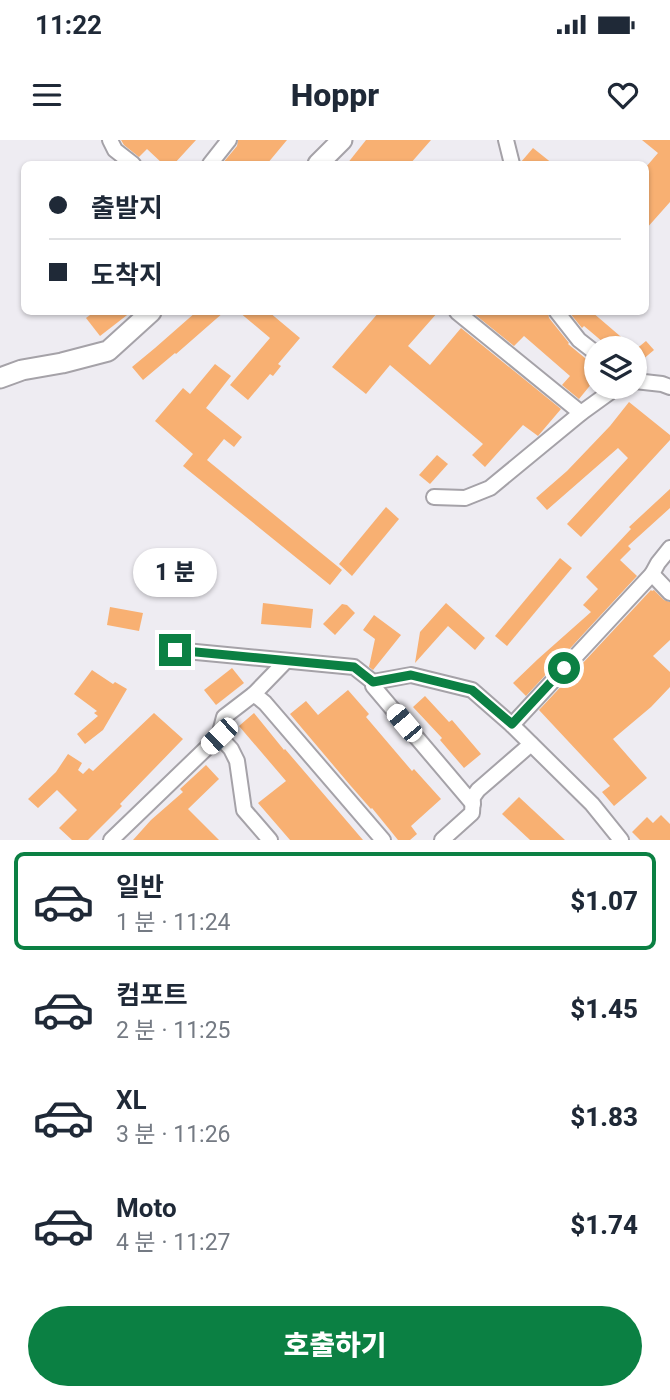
<!DOCTYPE html>
<html lang="ko">
<head>
<meta charset="utf-8">
<style>
	:root { --surface:#fff; --page:#f2f2f3; --text:#1f2937; --muted:#747a83; --line:#e0e1e3; --accent:#0b8043 }
	body { margin:0; font-family:Roboto,"Noto Sans KR",sans-serif; background:var(--page); color:var(--text); height:100vh; display:flex; flex-direction:column; font-size:26px; white-space:nowrap }
	* { box-sizing:border-box; margin:0 }
	p { font-size:23px; color:var(--muted) }
	.icon { flex:none; width:38px; height:38px; fill:none; stroke:currentColor; stroke-width:2; stroke-linecap:round; stroke-linejoin:round }
	.map { position:relative; height:700px; overflow:hidden }
	.sheet { display:flex; flex-direction:column; background:var(--surface); flex:1 }
	.sheet>* { flex:none }
	.guide { position:absolute; left:21px; top:21px; width:628px; height:154px; border-radius:10px; box-shadow:0 2px 5px #0004; display:grid; align-content:center; height:154px; padding:0 28px; background:var(--surface) }
	.buttons { position:absolute; left:584px; top:196px; display:grid; gap:14px }
	.buttons a { display:grid; place-items:center; width:63px; height:63px; border-radius:50%; background:var(--surface); box-shadow:0 2px 5px #0004; font-size:35px }
	.end { position:absolute; width:32px; height:32px; margin:-16px; border:9px solid #0b8043; background:#fff; box-shadow:0 0 0 4px #fff }
	.from { border-radius:50% }
	.bubble { position:absolute; height:49px; border-radius:24px; background:var(--surface); box-shadow:0 2px 5px #0004; font-size:23px; font-weight:800; line-height:49px; text-align:center }
	.car { position:absolute; width:21px; height:42px; margin:-21px -10px; border-radius:9px; box-shadow:0 0 5px 2px #0007; background:linear-gradient(#fff 24%,#345 0 40%,#fff 0 76%,#345 0 86%,#fff 0) }
	.guide b { display:flex; align-items:center; gap:24px; height:66px; font-size:26px }
	.guide b+b { border-top:2px solid var(--line) }
	.guide i { width:18px; height:18px; background:var(--text) }
	ul { padding:12px 0 0; list-style:none }
	li { display:flex; align-items:center; gap:21px; height:98px; margin:0 14px 10px; padding:0 14px; border:4px solid transparent; border-radius:10px }
	li div { flex:1 }
	li b { display:block; font-size:26px }
	li em { font-style:normal; font-weight:800 }
	li.selected { border-color:var(--accent) }
	li>.icon { width:63px; height:63px; stroke-width:1.5 }
	.action { display:flex; gap:14px; margin-top:auto; padding:14px 28px }
	.action a { flex:1; height:80px; border-radius:42px; background:var(--accent); color:#fff; font-size:28px; font-weight:800; line-height:80px; text-align:center }
	.status { display:flex; justify-content:space-between; align-items:center; height:49px; padding:0 35px; background:var(--surface); direction:ltr }
	.status svg { height:19px; fill:currentColor }
	header { display:flex; justify-content:space-between; align-items:center; height:91px; padding:0 28px; background:var(--surface); font-size:32px; font-weight:800 }
	.map>svg:first-child { display:block }
</style>
</head>
<body>
<div class="status"><b>11:22</b><svg viewBox="0 0 49 12"><path d="M0 12V9h3v3zM5 12V6h3v6zM10 12V3h3v9zM15 12V0h3v12zM26 1h20v11H26zM47 4h2v5h-2z"/></svg></div>
<header><svg class="icon" aria-label="menu" viewBox="0 0 24 24"><path d="M4 6h16M4 12h16M4 18h16"/></svg>Hoppr<svg class="icon" aria-label="heart" viewBox="0 0 24 24"><path d="M12 20l-8-8c-3-5 5-10 8-4 3-6 11-1 8 4z"/></svg></header>
<div class="map">
<svg width="670" height="700" viewBox="0 0 670 700">
	<rect width="100%" height="100%" fill="#eeecf2"/>
	<g fill="#f8b072">
		<polygon points="121,0 196,0 174,24 163,24 147,9 139,17 124,5"/>
		<polygon points="238,0 287,0 267,24 222,24 237,6"/>
		<polygon points="366,0 431,0 410,24 347,24"/>
		<polygon points="642,0 670,0 670,62 646,89 646,27 658,13"/>
		<polygon points="533,8 553,24 521,24 521,22"/>
		<polygon points="94,172 131,172 100,196 86,178"/>
		<polygon points="196,172 224,172 176,214 175,213 143,240 132,227 155,208"/>
		<polygon points="239,172 269,172 300,198 278,224 281,226 273,236 270,234 248,260 230,245 270,198"/>
		<polygon points="379,172 438,172 408,206 430,225 461,188 561,269 538,296 523,285 485,327 472,315 483,304 390,225 366,254 332,227"/>
		<polygon points="474,172 548,172 549,178 569,203 568,204 597,228 597,237 579,259 562,245 570,236 524,196 514,206 473,173"/>
		<polygon points="569,172 592,172 634,208 610,208 584,186 582,188"/>
		<polygon points="646,201 654,210 635,226 635,210"/>
		<polygon points="215,224 231,236 206,268 242,297 234,307 224,299 207,320 342,430 330,445 183,326 193,314 155,281 183,248 190,254"/>
		<polygon points="629,262 670,295 670,300 581,397 567,384 628,318 618,308 547,370 536,358 567,331 610,286"/>
		<polygon points="437,315 448,324 430,344 419,335"/>
		<polygon points="670,349 670,368 628,406 631,409 620,420 637,436 526,556 513,543 538,519 591,472 583,465 598,449 586,437 631,389 629,387"/>
		<polygon points="386,367 399,379 352,436 339,424"/>
		<polygon points="560,418 572,428 507,506 495,496"/>
		<polygon points="651,450 652,451 654,450 664,460 670,462 670,500 653,516 670,532 670,547 651,567 613,599 647,638 614,666 602,652 610,646 539,570"/>
		<polygon points="263,463 313,469 311,488 261,484"/>
		<polygon points="446,463 485,498 475,510 448,486 415,523 420,492"/>
		<polygon points="342,464 347,465 355,473 335,495 323,484"/>
		<polygon points="110,467 143,473 139,491 107,485"/>
		<polygon points="374,475 401,495 373,530 369,527 375,499 363,490"/>
		<polygon points="232,528 244,543 216,565 204,550"/>
		<polygon points="92,530 113,544 115,542 127,549 103,590 85,604 77,594 98,576 94,573 97,571 74,554"/>
		<polygon points="348,550 369,574 366,577 412,631 414,629 441,659 411,686 417,694 410,700 398,700 372,668 371,669 350,645 290,574 306,561 318,575"/>
		<polygon points="425,556 449,582 452,580 481,614 464,628 440,600 442,598 413,567"/>
		<polygon points="154,573 183,599 120,664 122,666 88,700 72,700 59,688 77,670 57,650 38,668 28,659 56,632 68,614 82,623 78,630 83,634 89,628 93,631"/>
		<polygon points="254,573 284,610 285,609 363,700 290,700 258,663 286,641 239,586"/>
		<polygon points="206,625 219,639 188,669 219,700 133,700 151,680 183,652 180,649"/>
		<polygon points="519,657 565,700 530,700 502,674"/>
		<polygon points="661,675 670,684 670,700 640,700 632,692 647,677 653,683"/>
	</g>
	<g fill="none" stroke-linecap="round" stroke-linejoin="round">
		<defs>
			<g id="street">
				<polyline points="110,0 115,10 133,24"/>
				<polyline points="506,0 512,24"/>
				<polyline points="210,24 229,0"/>
				<polyline points="457,172 581,273"/>
				<polyline points="557,172 579,200 597,214"/>
				<polyline points="635,241 662,244 670,247"/>
				<polyline points="434,357 465,358 490,348 581,273 617,247"/>
				<polyline points="652,434 658,423 670,408"/>
				<polyline points="175,510 354,527 373,542 411,535 472,550 512,585 592,664 621,700"/>
				<polyline points="373,542 373,546 473,664"/>
				<polyline points="254,554 265,563 383,700"/>
				<polyline points="512,585 652,434 670,453"/>
				<polyline points="219,596 231,609 237,621 244,670 270,700"/>
				<polyline points="111,700 219,596 224,577 254,554 286,521"/>
				<polyline points="442,700 472,673 473,657 478,650 531,604"/>
			</g>
			<g id="secondary">
				<polyline points="318,24 342,0"/>
				<polyline points="0,238 22,230 62,223 108,211 151,172"/>
			</g>
		</defs>
		<use href="#street" stroke="#a5a2a8" stroke-width="18"/>
		<use href="#secondary" stroke="#a5a2a8" stroke-width="23"/>
		<use href="#street" stroke="#fff" stroke-width="14"/>
		<use href="#secondary" stroke="#fff" stroke-width="19"/>
	</g>
	<g fill="none" stroke-linecap="round" stroke-linejoin="round">
		<polyline stroke="#0b8043" stroke-width="9" points="175,510 354,527 373,542 411,535 472,550 512,584 564,528"/>
	</g>
</svg>
<div class="buttons">
<a><svg class="icon" aria-label="layers" viewBox="0 0 24 24"><path d="M12 4l9 5-9 5-9-5zM3 14l9 5 9-5"/></svg></a>
</div>
<i class="end from" style="left:564px;top:528px"></i>
<i class="end" style="left:175px;top:510px"></i>
<div class="bubble" style="left:133px;top:408px;width:84px">1 분</div>
<i class="car" style="left:404px;top:583px;rotate:320deg"></i>
<i class="car" style="left:219px;top:596px;rotate:226deg"></i>
<div class="guide">
<b><i class="from"></i>출발지</b>
<b><i></i>도착지</b>
</div>
</div>
<section class="sheet">
<ul>
<li class="selected"><svg class="icon" aria-label="car" viewBox="0 0 24 24"><path d="M5 17H2v-5l4-1 3-4h7l3 4 3 1v5h-3M9 17h6M6 11h13"/><circle cx="7" cy="17" r="2"/><circle cx="17" cy="17" r="2"/></svg><div><b>일반</b><p>1 분 · 11:24</p></div><em>$1.07</em></li>
<li><svg class="icon" aria-label="car" viewBox="0 0 24 24"><path d="M5 17H2v-5l4-1 3-4h7l3 4 3 1v5h-3M9 17h6M6 11h13"/><circle cx="7" cy="17" r="2"/><circle cx="17" cy="17" r="2"/></svg><div><b>컴포트</b><p>2 분 · 11:25</p></div><em>$1.45</em></li>
<li><svg class="icon" aria-label="car" viewBox="0 0 24 24"><path d="M5 17H2v-5l4-1 3-4h7l3 4 3 1v5h-3M9 17h6M6 11h13"/><circle cx="7" cy="17" r="2"/><circle cx="17" cy="17" r="2"/></svg><div><b>XL</b><p>3 분 · 11:26</p></div><em>$1.83</em></li>
<li><svg class="icon" aria-label="car" viewBox="0 0 24 24"><path d="M5 17H2v-5l4-1 3-4h7l3 4 3 1v5h-3M9 17h6M6 11h13"/><circle cx="7" cy="17" r="2"/><circle cx="17" cy="17" r="2"/></svg><div><b>Moto</b><p>4 분 · 11:27</p></div><em>$1.74</em></li>
</ul>
<div class="action"><a>호출하기</a></div>
</section>
</body>
</html>
